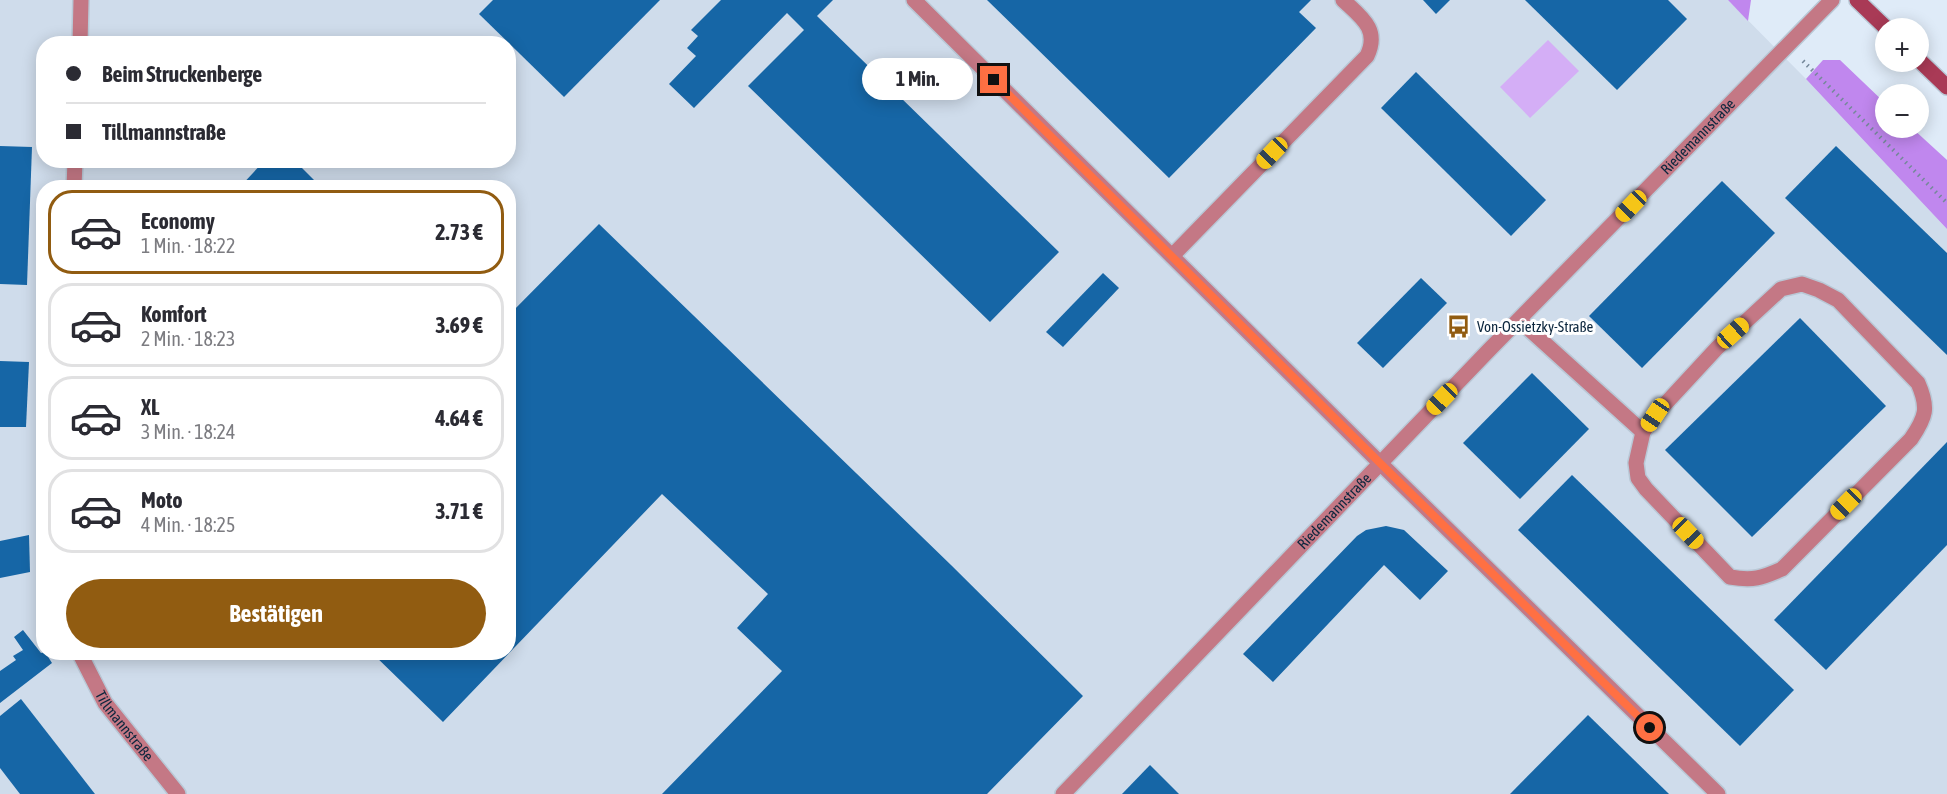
<!DOCTYPE html>
<html lang="de">
<head>
<meta charset="utf-8">
<style>
	:root { --surface:#fff; --page:#f2f2f3; --text:#2b2b33; --muted:#7c7c81; --line:#e1e1e2; --accent:#915c11 }
	body { margin:0; font-family:"Asap Condensed",sans-serif; background:var(--page); color:var(--text); height:100vh; display:flex; flex-direction:column; font-size:22px; white-space:nowrap }
	* { box-sizing:border-box; margin:0 }
	p { font-size:20px; color:var(--muted) }
	.icon { flex:none; width:33px; height:33px; fill:none; stroke:currentColor; stroke-width:2; stroke-linecap:round; stroke-linejoin:round }
	.map { position:relative; flex:1; overflow:hidden }
	.details { position:absolute; left:36px; top:180px; width:480px; height:480px; display:flex; flex-direction:column; background:var(--surface); border-radius:24px; box-shadow:0 3px 15px #0003 }
	.details>* { flex:none }
	.banner { position:absolute; left:36px; top:36px; width:480px; height:132px; border-radius:24px; box-shadow:0 3px 15px #0003; display:grid; align-content:center; height:132px; padding:0 30px; background:var(--surface) }
	.buttons { position:absolute; left:1875px; top:18px; display:grid; gap:12px }
	.buttons a { display:grid; place-items:center; width:54px; height:54px; border-radius:50%; background:var(--surface); box-shadow:0 3px 15px #0003; font-size:30px }
	.end { position:absolute; width:27px; height:27px; margin:-14px; border:8px solid #ff7043; background:#111; box-shadow:0 0 0 3px #111 }
	.from { border-radius:50% }
	.bubble { position:absolute; height:42px; border-radius:21px; background:var(--surface); box-shadow:0 3px 15px #0003; font-size:20px; font-weight:700; line-height:42px; text-align:center }
	.car { position:absolute; width:18px; height:36px; margin:-18px -9px; border-radius:8px; box-shadow:0 0 4px 2px #0007; background:linear-gradient(#f5c518 24%,#345 0 40%,#f5c518 0 76%,#345 0 86%,#f5c518 0) }
	.banner b { display:flex; align-items:center; gap:21px; height:57px; font-size:22px }
	.banner b+b { border-top:2px solid var(--line) }
	.banner i { width:15px; height:15px; background:var(--text) }
	ul { padding:10px 0 0; list-style:none }
	li { display:flex; align-items:center; gap:18px; height:84px; margin:0 12px 9px; padding:0 18px; border:3px solid var(--line); border-radius:24px }
	li div { flex:1 }
	li b { display:block; font-size:22px }
	li em { font-style:normal; font-weight:700 }
	li.active { border-color:var(--accent) }
	li>.icon { width:54px; height:54px; stroke-width:1.5 }
	.action { display:flex; gap:12px; margin-top:auto; padding:12px 30px }
	.action a { flex:1; height:69px; border-radius:36px; background:var(--accent); color:#fff; font-size:24px; font-weight:700; line-height:69px; text-align:center }
	.map>svg:first-child { display:block }
</style>
</head>
<body>
<div class="map">
<svg width="1947" height="794" viewBox="0 0 1947 794">
	<rect width="100%" height="100%" fill="#dfebf8"/>
	<path fill="#cfdceb" fill-rule="evenodd" d="M0,0H1728L1806,79L1947,229V794H0ZM44,44H508V160H44ZM44,188H508V652H44Z"/>
	<polygon fill="#d4aef6" points="1548,40 1579,71 1530,118 1500,87"/>
	<g fill="#c087ee">
		<polygon points="1728,0 1751,0 1748,21"/>
		<polygon points="1823,60 1840,60 1885,103 1886,128 1912,128 1947,160 1947,229 1806,79"/>
	</g>
	<g fill="#1666a6">
		<polygon points="493,0 660,0 564,97 479,14"/>
		<polygon points="721,0 833,0 817,16 1059,252 990,322 748,86 804,30 787,13 694,108 669,84 696,56 687,48 698,36 691,30"/>
		<polygon points="987,0 1311,0 1299,12 1316,28 1169,178"/>
		<polygon points="1423,0 1450,0 1436,14"/>
		<polygon points="1525,0 1668,0 1687,19 1617,90"/>
		<polygon points="1416,72 1546,200 1511,236 1381,108"/>
		<polygon points="0,146 32,147 27,285 0,284"/>
		<polygon points="1836,146 1947,253 1947,355 1785,198"/>
		<polygon points="265,160 294,160 322,188 239,188"/>
		<polygon points="1722,181 1775,233 1642,368 1589,316"/>
		<polygon points="599,224 951,565 1083,696 987,794 662,794 782,671 737,628 768,594 662,494 443,722 371,652 508,652 508,316"/>
		<polygon points="1103,273 1119,288 1063,347 1046,332"/>
		<polygon points="1421,278 1447,303 1383,368 1357,343"/>
		<polygon points="1800,318 1886,406 1752,537 1665,450"/>
		<polygon points="0,361 29,362 26,427 0,427"/>
		<polygon points="1532,373 1589,429 1520,499 1463,443"/>
		<polygon points="1947,442 1947,545 1826,670 1774,620"/>
		<polygon points="1572,475 1794,690 1740,746 1518,530"/>
		<polygon points="1386,526 1404,530 1448,571 1420,600 1384,565 1273,682 1243,654 1357,536 1366,530"/>
		<polygon points="29,535 30,572 0,578 0,541"/>
		<polygon points="23,630 41,653 45,652 52,663 0,703 0,671 16,660 13,656 23,650 14,637"/>
		<polygon points="21,699 95,794 20,794 0,768 0,716"/>
		<polygon points="1588,715 1669,794 1510,794"/>
		<polygon points="1150,765 1179,794 1122,794"/>
	</g>
	<g fill="none" stroke-linecap="round" stroke-linejoin="round">
		<defs>
			<g id="lane">
				<path d="M1172,256L1367,56C1380,29 1361,17 1343,0"/>
				<path d="M1802,284L1819,290L1838,300L1918,383C1929,408 1926,417 1911,439L1782,569C1762,578 1753,581 1730,577L1646,489L1638,478L1636,463L1643,432L1655,415L1717,348L1781,289Z"/>
				<polyline points="1519,320 1643,432"/>
			</g>
			<g id="street">
				<polyline points="914,0 1380,463 1718,794"/>
				<polyline points="80,44 81,0"/>
				<polyline points="74,188 75,160"/>
				<path id="s1" d="M79,652L105,703L178,794"/>
				<path id="s2" d="M1063,794L1489,350L1832,0"/>
			</g>
			<g id="secondary">
				<polyline points="1857,0 1886,28"/>
				<polyline points="1918,59 1947,87"/>
			</g>
		</defs>
		<use href="#lane" stroke="#b9c8d6" stroke-width="18"/>
		<use href="#street" stroke="#b9c8d6" stroke-width="18"/>
		<use href="#secondary" stroke="#b9c8d6" stroke-width="18"/>
		<polyline stroke="#75889a" stroke-width="4" stroke-dasharray="1.5 4.5" stroke-linecap="butt" points="1803,61 1947,203"/>
		<use href="#lane" stroke="#c47885" stroke-width="15"/>
		<use href="#street" stroke="#c47885" stroke-width="15"/>
		<use href="#secondary" stroke="#a93a56" stroke-width="15"/>
	</g>
	<g fill="none" stroke-linecap="round" stroke-linejoin="round">
		<polyline stroke="#ff7043" stroke-width="8" points="994,80 1380,463 1650,728"/>
	</g>
	<defs>
		<symbol id="bus-bare" viewBox="-9 -9 18 18"><path d="M-5-6H5V4H4V6H2V4H-2V6H-4V4H-5ZM-3.5-4V0h7V-4ZM-3.5 1.2v1.5H-2V1.2ZM2 1.2v1.5H3.5V1.2Z" fill="#915c11" stroke="#fff" stroke-width="2.5" paint-order="stroke"/></symbol>
	</defs>
	<g fill-rule="evenodd">
		<use href="#bus-bare" x="1442" y="310" width="33" height="33"/>
	</g>
	<g text-anchor="middle" stroke-width="6" stroke-linejoin="round" paint-order="stroke">
		<g font-size="15" fill="#0c263d" stroke="#fff">
			<text dy="5" stroke="none"><textPath href="#s2" startOffset="914">Riedemannstraße</textPath></text>
			<text dy="5" stroke="none"><textPath href="#s2" startOffset="392">Riedemannstraße</textPath></text>
			<text dy="5" stroke="none"><textPath href="#s1" startOffset="87">Tillmannstraße</textPath></text>
		</g>
		<g font-size="15" fill="#0c263d" stroke="#fff" text-anchor="start">
			<text x="1477" y="332">Von-Ossietzky-Straße</text>
		</g>
	</g>
</svg>
<div class="buttons">
<a>+</a>
<a>−</a>
</div>
<i class="end from" style="left:1650px;top:728px"></i>
<i class="end" style="left:994px;top:80px"></i>
<div class="bubble" style="left:862px;top:58px;width:111px">1 Min.</div>
<i class="car" style="left:1272px;top:153px;rotate:224deg"></i>
<i class="car" style="left:1631px;top:206px;rotate:224deg"></i>
<i class="car" style="left:1733px;top:333px;rotate:48deg"></i>
<i class="car" style="left:1442px;top:399px;rotate:224deg"></i>
<i class="car" style="left:1655px;top:415px;rotate:214deg"></i>
<i class="car" style="left:1846px;top:504px;rotate:225deg"></i>
<i class="car" style="left:1688px;top:533px;rotate:136deg"></i>
<div class="banner">
<b><i class="from"></i>Beim Struckenberge</b>
<b><i></i>Tillmannstraße</b>
</div>
<section class="details">
<ul>
<li class="active"><svg class="icon" aria-label="car" viewBox="0 0 24 24"><path d="M5 17H2v-5l4-1 3-4h7l3 4 3 1v5h-3M9 17h6M6 11h13"/><circle cx="7" cy="17" r="2"/><circle cx="17" cy="17" r="2"/></svg><div><b>Economy</b><p>1 Min. · 18:22</p></div><em>2.73 €</em></li>
<li><svg class="icon" aria-label="car" viewBox="0 0 24 24"><path d="M5 17H2v-5l4-1 3-4h7l3 4 3 1v5h-3M9 17h6M6 11h13"/><circle cx="7" cy="17" r="2"/><circle cx="17" cy="17" r="2"/></svg><div><b>Komfort</b><p>2 Min. · 18:23</p></div><em>3.69 €</em></li>
<li><svg class="icon" aria-label="car" viewBox="0 0 24 24"><path d="M5 17H2v-5l4-1 3-4h7l3 4 3 1v5h-3M9 17h6M6 11h13"/><circle cx="7" cy="17" r="2"/><circle cx="17" cy="17" r="2"/></svg><div><b>XL</b><p>3 Min. · 18:24</p></div><em>4.64 €</em></li>
<li><svg class="icon" aria-label="car" viewBox="0 0 24 24"><path d="M5 17H2v-5l4-1 3-4h7l3 4 3 1v5h-3M9 17h6M6 11h13"/><circle cx="7" cy="17" r="2"/><circle cx="17" cy="17" r="2"/></svg><div><b>Moto</b><p>4 Min. · 18:25</p></div><em>3.71 €</em></li>
</ul>
<div class="action"><a>Bestätigen</a></div>
</section>
</div>
</body>
</html>
